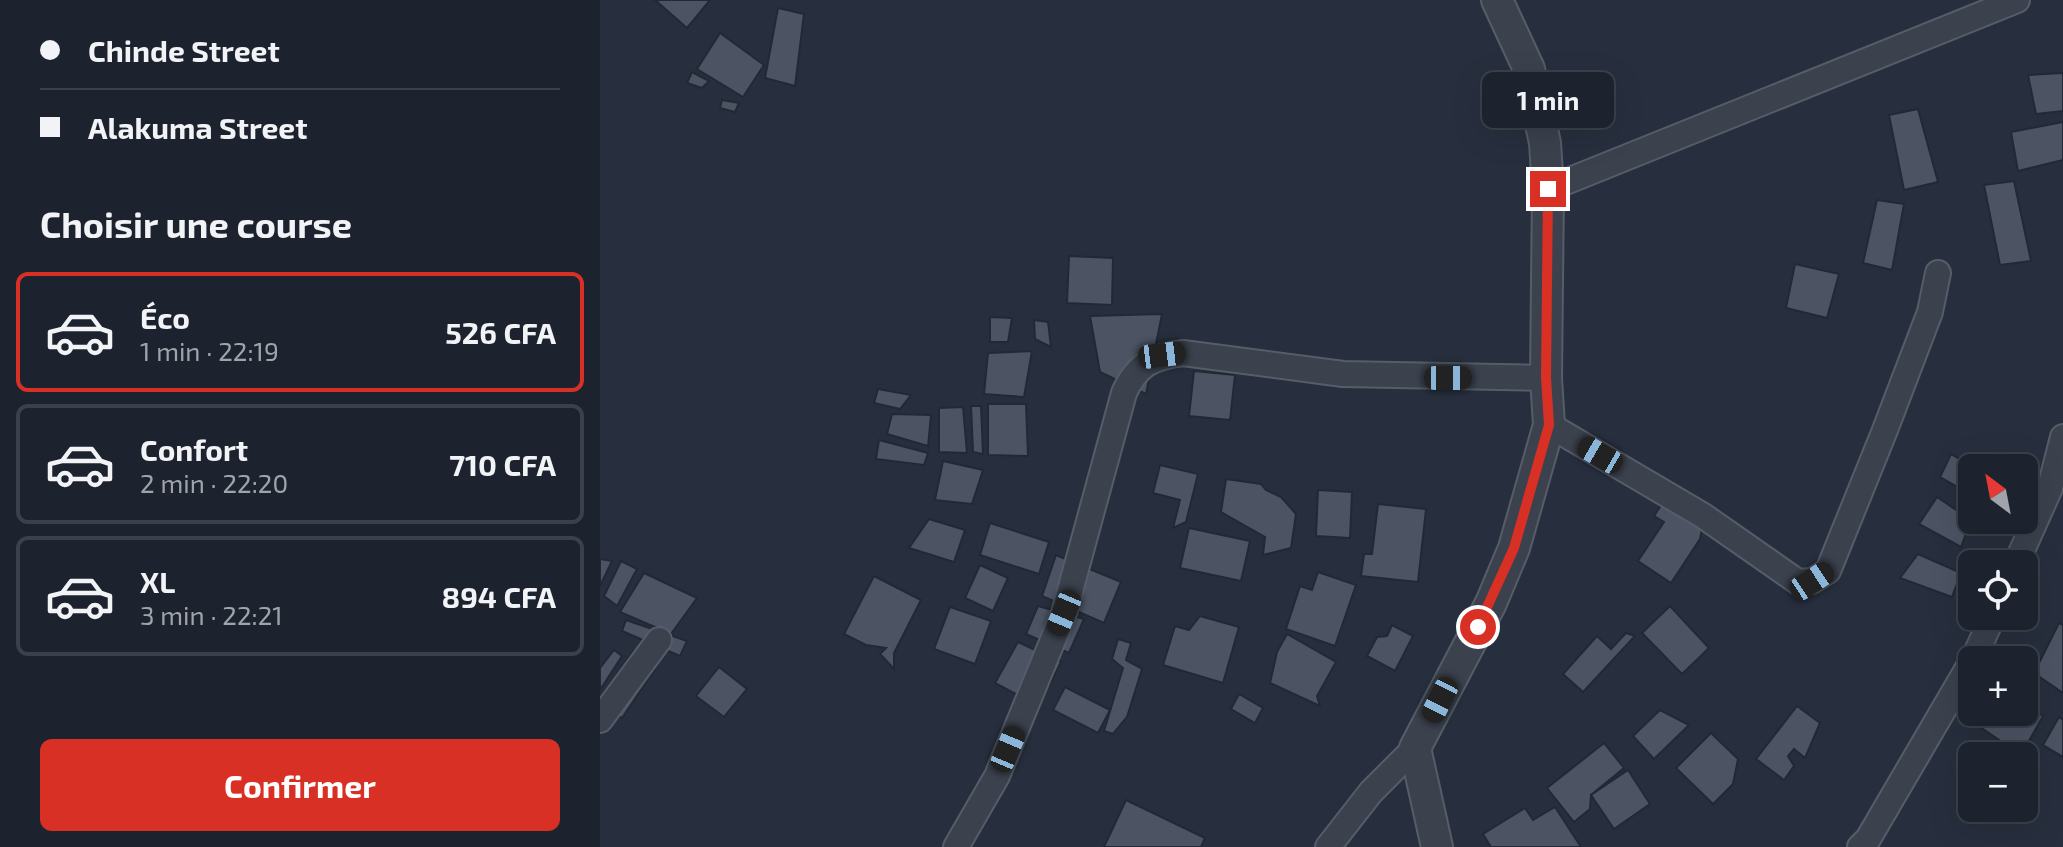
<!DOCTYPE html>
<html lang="fr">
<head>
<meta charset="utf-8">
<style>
	:root { --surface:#1d232e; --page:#2a2f3a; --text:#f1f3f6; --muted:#a0a4aa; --line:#3b404a; --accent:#d93025 }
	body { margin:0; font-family:"Exo 2",sans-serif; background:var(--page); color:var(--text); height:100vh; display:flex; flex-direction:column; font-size:30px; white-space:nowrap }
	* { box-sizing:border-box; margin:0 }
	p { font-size:26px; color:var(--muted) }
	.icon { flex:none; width:44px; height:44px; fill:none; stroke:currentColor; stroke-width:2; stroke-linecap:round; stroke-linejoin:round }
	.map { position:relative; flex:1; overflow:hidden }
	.panel { display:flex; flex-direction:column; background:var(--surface); width:600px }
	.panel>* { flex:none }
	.banner { display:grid; align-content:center; height:176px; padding:0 40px; background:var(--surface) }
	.needle { width:52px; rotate:328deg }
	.tools { position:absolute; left:1358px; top:454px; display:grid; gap:16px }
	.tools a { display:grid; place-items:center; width:80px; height:80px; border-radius:12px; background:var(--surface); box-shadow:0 8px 32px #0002,0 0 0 2px var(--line); font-size:40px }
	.end { position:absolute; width:36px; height:36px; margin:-18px; border:10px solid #d93025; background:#fff; box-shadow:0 0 0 4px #fff }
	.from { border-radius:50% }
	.bubble { position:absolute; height:56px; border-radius:12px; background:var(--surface); box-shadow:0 8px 32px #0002,0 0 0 2px var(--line); font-size:26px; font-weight:700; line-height:56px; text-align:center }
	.car { position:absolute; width:24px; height:48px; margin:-24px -12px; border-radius:10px; box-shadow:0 0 6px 2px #0007; background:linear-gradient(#222 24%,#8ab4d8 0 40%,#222 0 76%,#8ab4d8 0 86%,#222 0) }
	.banner b { display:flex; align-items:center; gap:28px; height:76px; font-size:30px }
	.banner b+b { border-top:2px solid var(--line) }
	.banner i { width:20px; height:20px; background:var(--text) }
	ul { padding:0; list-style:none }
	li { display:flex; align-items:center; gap:24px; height:120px; margin:0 16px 12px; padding:0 24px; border:4px solid var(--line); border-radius:12px }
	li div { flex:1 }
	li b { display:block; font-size:30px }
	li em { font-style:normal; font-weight:700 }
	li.current { border-color:var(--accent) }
	li>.icon { width:72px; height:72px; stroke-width:1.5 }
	h2 { padding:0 40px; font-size:36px; line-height:96px }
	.action { display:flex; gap:16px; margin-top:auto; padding:16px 40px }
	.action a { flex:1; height:92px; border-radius:12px; background:var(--accent); color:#fff; font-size:32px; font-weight:700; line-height:92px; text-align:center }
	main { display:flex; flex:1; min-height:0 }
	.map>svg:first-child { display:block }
</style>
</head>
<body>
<main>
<section class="panel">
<div class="banner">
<b><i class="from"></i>Chinde Street</b>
<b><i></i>Alakuma Street</b>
</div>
<h2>Choisir une course</h2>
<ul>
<li class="current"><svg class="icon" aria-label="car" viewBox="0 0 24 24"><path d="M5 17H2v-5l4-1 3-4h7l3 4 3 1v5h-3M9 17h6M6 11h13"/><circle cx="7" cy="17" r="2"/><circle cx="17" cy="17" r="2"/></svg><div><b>Éco</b><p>1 min · 22:19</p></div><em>526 CFA</em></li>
<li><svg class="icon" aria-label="car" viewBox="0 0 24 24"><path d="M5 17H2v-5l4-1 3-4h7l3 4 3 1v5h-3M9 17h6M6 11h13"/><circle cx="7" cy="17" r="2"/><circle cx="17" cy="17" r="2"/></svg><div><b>Confort</b><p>2 min · 22:20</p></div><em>710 CFA</em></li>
<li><svg class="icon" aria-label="car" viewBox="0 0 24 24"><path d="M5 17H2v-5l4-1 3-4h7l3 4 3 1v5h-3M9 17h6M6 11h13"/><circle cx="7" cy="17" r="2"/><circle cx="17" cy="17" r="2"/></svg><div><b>XL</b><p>3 min · 22:21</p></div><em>894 CFA</em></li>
</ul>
<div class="action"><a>Confirmer</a></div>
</section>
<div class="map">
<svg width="1463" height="847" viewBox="0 0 1463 847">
	<rect width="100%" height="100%" fill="#272f3e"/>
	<g fill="#4c5464" stroke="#222935" stroke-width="2">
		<polygon points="55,0 110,0 87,28"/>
		<polygon points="178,8 204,14 195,86 165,78"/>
		<polygon points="120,33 164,65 143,97 97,69"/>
		<polygon points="92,72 109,81 102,88 87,83"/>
		<polygon points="1463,73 1463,111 1436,114 1428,75"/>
		<polygon points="122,100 139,103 135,112 120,108"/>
		<polygon points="1318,109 1338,182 1304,190 1289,115"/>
		<polygon points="1463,122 1463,160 1418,171 1411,132"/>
		<polygon points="1414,181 1431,261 1400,265 1384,185"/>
		<polygon points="1277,200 1304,204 1292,270 1263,263"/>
		<polygon points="469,256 513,258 512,305 467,303"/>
		<polygon points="1195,264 1239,274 1227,318 1186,308"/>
		<polygon points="562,314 546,394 500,372 490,316"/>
		<polygon points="390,317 412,318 408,342 390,342"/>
		<polygon points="434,320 448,322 451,347 435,339"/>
		<polygon points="432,351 424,397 384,394 388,353"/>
		<polygon points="594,371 635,375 630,420 589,416"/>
		<polygon points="278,389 311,395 300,409 274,403"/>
		<polygon points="388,404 426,404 428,456 388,455"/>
		<polygon points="371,406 381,406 383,454 373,452"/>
		<polygon points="363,407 367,453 339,452 339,408"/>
		<polygon points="292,414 331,415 328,446 287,434"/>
		<polygon points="279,440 328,453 324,465 276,459"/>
		<polygon points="1351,454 1374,468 1372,468 1372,495 1340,477"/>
		<polygon points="343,461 383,470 372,504 335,500"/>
		<polygon points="560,465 598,474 586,522 573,528 580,500 553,493"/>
		<polygon points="626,479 661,484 666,490 681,497 696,514 691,548 663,555 665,537 621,512"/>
		<polygon points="718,490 752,492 750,538 716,536"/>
		<polygon points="1337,497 1371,520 1361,547 1319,524"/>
		<polygon points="1065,499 1103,524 1100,539 1071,583 1038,561 1064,522 1054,516"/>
		<polygon points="778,504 826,509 818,582 761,576 764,554 772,554"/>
		<polygon points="329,519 365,530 354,562 309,548"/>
		<polygon points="390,523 449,542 439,574 380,555"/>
		<polygon points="589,528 650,541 641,581 580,568"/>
		<polygon points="1318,554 1361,573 1352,597 1300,578"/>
		<polygon points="456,555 521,582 504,623 442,596"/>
		<polygon points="0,559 12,561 0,586"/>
		<polygon points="21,561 37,569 17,606 4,596"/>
		<polygon points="380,565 408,578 393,611 365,598"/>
		<polygon points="718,572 756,585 735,646 686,629 700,586 712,590"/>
		<polygon points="44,573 97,598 71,634 20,612"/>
		<polygon points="274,576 321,600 294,653 294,669 280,654 286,648 266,645 244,634"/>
		<polygon points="438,606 484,619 469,653 426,634"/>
		<polygon points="1070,606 1109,648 1082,674 1042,633"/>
		<polygon points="350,607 391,621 375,664 334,649"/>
		<polygon points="600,616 639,627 623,683 563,665 575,626 589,630"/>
		<polygon points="26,620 87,641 80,656 22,631"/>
		<polygon points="1459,623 1463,625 1463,693 1434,673"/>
		<polygon points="792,625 813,636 795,671 767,656 777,637 787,636"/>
		<polygon points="1026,633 1035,636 983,692 963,674 997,636 1011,649"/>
		<polygon points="687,634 736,662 717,696 720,706 670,683 677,652"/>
		<polygon points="518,639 531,643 526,660 542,669 527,717 513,734 504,731 523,668 512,659"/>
		<polygon points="418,642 461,662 439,706 395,683"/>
		<polygon points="14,650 22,656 0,690 0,668"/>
		<polygon points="33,651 57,666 22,718 0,705 0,699"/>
		<polygon points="119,667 147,689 124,717 96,696"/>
		<polygon points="465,687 510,710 498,733 453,710"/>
		<polygon points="639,694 663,708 655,723 631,709"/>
		<polygon points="1424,704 1443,716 1421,755 1370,720 1376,712 1424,712"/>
		<polygon points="1197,706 1220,723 1205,758 1194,749 1188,756 1194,766 1184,780 1156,759"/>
		<polygon points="1060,710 1089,725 1054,759 1033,736"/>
		<polygon points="1459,717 1463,720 1463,757 1443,745"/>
		<polygon points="1111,733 1138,759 1133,784 1113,804 1076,768"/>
		<polygon points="1004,743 1024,768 991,795 990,809 974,822 947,788"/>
		<polygon points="1028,770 1050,804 1014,829 991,795"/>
		<polygon points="526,800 605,838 601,847 504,847"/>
		<polygon points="955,807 981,847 891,847 883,834 925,808 933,820"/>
	</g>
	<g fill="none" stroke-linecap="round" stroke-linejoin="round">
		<defs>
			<g id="minor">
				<polyline points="948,189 1417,0"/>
				<polyline points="949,425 1102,515 1198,582 1212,581 1228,571 1285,430 1330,312 1338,273"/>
				<polyline points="1416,564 1450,488 1463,437"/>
				<polyline points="1373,660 1393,616"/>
				<polyline points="0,720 59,640"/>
				<path d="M356,847L397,776L464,613L524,393C537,364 553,357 583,353L743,374L946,378"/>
				<polyline points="728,847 771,792 815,748"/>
				<polyline points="1260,847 1268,839 1372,661"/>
			</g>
			<polyline id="tertiary" points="837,847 815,748 891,603 914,548 949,425 946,378 948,189 945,143 929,69 897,0"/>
		</defs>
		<use href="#minor" stroke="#565d69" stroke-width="28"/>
		<use href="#tertiary" stroke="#565d69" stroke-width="34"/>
		<use href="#minor" stroke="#3b424e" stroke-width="24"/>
		<use href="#tertiary" stroke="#3b424e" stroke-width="30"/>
	</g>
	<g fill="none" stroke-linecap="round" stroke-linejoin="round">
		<polyline stroke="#d93025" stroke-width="10" points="878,627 914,548 949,425 946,378 948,189"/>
	</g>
</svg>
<div class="tools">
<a><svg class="needle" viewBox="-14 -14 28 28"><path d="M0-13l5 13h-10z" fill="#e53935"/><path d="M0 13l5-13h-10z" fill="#a0a4aa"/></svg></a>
<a><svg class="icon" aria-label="locate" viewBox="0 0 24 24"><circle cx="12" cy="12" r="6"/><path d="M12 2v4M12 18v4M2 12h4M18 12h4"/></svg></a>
<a>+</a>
<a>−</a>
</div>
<i class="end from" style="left:878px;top:627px"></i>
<i class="end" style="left:948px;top:189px"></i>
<div class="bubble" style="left:882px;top:72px;width:132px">1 min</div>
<i class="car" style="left:562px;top:355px;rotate:83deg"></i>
<i class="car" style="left:848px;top:378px;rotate:90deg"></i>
<i class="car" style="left:1000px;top:455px;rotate:300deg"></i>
<i class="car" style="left:1212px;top:581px;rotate:57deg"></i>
<i class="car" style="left:464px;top:613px;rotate:203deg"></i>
<i class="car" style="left:840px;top:700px;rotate:207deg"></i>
<i class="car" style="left:408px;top:749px;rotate:23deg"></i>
</div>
</main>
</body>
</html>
